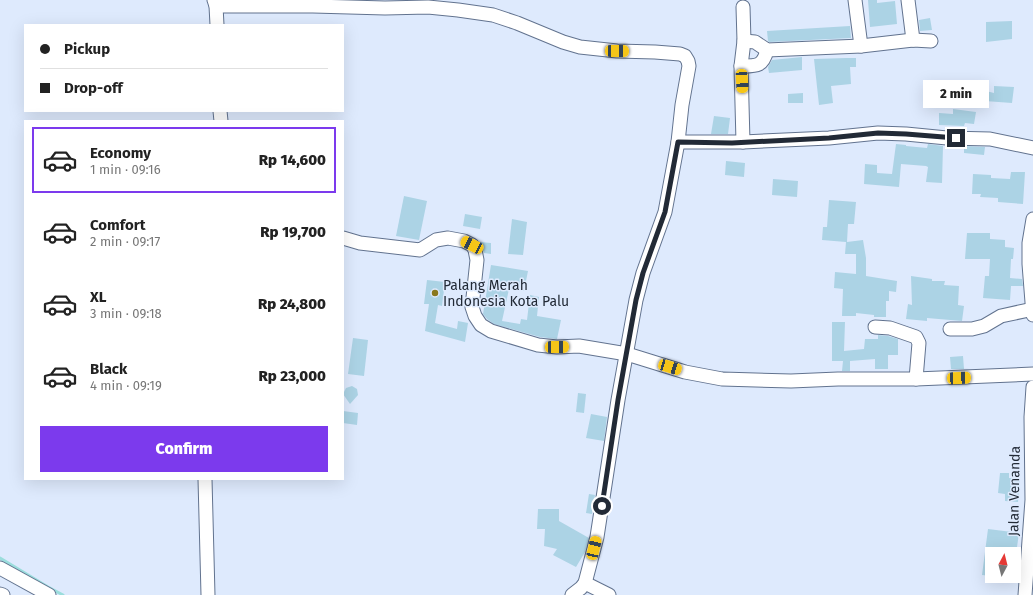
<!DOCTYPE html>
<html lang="en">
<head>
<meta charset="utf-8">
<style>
	:root { --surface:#fff; --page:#f6f6f6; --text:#222; --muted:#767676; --line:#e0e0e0; --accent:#7c3aed }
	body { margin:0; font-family:"Fira Sans",sans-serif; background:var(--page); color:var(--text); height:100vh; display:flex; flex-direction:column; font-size:15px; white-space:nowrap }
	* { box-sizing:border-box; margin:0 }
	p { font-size:13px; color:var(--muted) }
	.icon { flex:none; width:22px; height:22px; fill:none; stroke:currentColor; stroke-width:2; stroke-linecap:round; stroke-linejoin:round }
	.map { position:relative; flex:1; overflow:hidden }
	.details { position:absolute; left:24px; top:120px; width:320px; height:360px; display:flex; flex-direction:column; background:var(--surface); border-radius:0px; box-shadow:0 4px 16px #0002 }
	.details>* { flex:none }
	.guide { position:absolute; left:24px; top:24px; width:320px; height:88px; border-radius:0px; box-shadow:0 4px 16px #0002; display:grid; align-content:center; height:88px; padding:0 16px; background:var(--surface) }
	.needle { width:26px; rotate:7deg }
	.tools { position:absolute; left:985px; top:547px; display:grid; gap:8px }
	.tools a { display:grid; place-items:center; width:36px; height:36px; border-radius:0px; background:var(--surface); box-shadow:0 4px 16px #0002; font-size:20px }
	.end { position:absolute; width:18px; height:18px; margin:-9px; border:5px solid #222a36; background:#fff; box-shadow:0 0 0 2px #fff }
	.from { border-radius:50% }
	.bubble { position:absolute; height:28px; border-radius:0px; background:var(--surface); box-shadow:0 4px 16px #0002; font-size:13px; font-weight:800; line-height:28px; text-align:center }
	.car { position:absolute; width:12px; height:24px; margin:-12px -6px; border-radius:5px; box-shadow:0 0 3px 1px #0007; background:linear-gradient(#f5c518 24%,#345 0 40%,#f5c518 0 76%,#345 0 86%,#f5c518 0) }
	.guide b { display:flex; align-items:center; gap:14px; height:38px; font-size:15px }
	.guide b+b { border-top:1px solid var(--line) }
	.guide i { width:10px; height:10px; background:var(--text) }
	ul { padding:7px 0 0; list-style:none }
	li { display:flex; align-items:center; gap:12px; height:66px; margin:0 8px 6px; padding:0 8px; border:2px solid transparent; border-radius:0px }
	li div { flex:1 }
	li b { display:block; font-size:15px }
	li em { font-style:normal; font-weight:800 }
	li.current { border-color:var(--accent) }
	li>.icon { width:36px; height:36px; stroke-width:1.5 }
	.action { display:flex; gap:8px; margin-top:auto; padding:8px 16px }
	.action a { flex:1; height:46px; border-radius:0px; background:var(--accent); color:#fff; font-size:16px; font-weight:800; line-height:46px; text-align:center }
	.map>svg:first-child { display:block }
</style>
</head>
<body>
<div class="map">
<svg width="1033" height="595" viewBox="0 0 1033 595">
	<rect width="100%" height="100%" fill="#deeafd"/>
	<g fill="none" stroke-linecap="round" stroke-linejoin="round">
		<polyline stroke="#9adddc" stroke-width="3" points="0,558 48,587 63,595"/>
	</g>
	<g fill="#acd3e5">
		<polygon points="868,0 877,0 877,3 895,1 897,24 870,27"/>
		<polygon points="930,18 932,30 920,31 919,20"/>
		<polygon points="1012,21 1012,39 986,42 986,22"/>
		<polygon points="850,26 851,38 769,42 768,41 767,31"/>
		<polygon points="802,57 802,70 769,73 768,67 772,60"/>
		<polygon points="846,58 856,58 856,67 850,67 851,84 831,86 833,103 819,105 814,59"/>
		<polygon points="994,86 1014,87 1012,103 985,101 986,91 994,93"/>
		<polygon points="803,93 803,103 788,103 788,94"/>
		<polygon points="953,109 976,112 974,124 965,123 964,126 939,125 939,113 953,114"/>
		<polygon points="714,116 730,118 728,134 711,134"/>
		<polygon points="896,144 906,145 906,146 927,148 928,144 943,146 942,183 926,182 928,167 926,166 901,164 899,187 864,184 865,164 877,165 877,173 892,174"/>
		<polygon points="964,146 985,147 984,155 964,153"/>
		<polygon points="726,161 745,163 744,177 725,175"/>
		<polygon points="1011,172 1025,172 1023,204 998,202 998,198 980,197 981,194 972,194 973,174 991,175 991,178 1010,179"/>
		<polygon points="773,179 798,181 797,197 772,195"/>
		<polygon points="404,196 427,201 419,240 396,236"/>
		<polygon points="829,200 856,202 854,224 848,224 847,242 863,240 866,258 866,276 897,281 896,292 889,291 889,301 886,301 886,317 874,317 874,315 856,313 856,316 842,316 843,289 834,288 835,272 856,274 856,254 845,254 846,242 822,240 823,227 827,227"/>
		<polygon points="465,214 482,217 480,229 463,226"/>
		<polygon points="512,219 527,222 523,255 508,254"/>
		<polygon points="967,233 990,233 990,239 1005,240 1005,247 1014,248 1013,259 1011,259 1010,278 1022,279 1023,286 1011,286 1010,300 983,298 985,276 989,276 990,259 965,259"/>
		<polygon points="480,242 491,243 491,254 484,253"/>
		<polygon points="491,265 528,271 524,291 509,289 502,321 520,324 521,319 527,320 530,295 539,297 537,316 561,320 557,339 540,337 494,324 487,319 483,314"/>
		<polygon points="911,276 932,279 932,281 945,281 944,285 959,286 958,305 964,306 962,321 927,318 927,321 906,319 908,304 912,305"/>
		<polygon points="427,280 445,282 442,306 438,305 435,323 457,329 458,321 468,323 465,342 425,331 429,304 424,304"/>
		<polygon points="832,322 845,322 844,351 864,349 865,339 878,339 878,335 888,336 898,339 898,355 888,355 888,369 875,369 875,359 850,361 850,371 842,371 843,361 832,361"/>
		<polygon points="353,338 368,340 364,376 348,374"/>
		<polygon points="963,356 964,369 951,369 950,357"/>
		<polygon points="352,386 357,389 358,395 350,404 343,394 346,388"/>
		<polygon points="578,393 586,394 584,413 576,412"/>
		<polygon points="343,411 358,413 357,425 343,423"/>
		<polygon points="591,414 607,417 604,441 586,438"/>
		<polygon points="1000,473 1009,473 1009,478 1020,479 1018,502 1005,501 1005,494 998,493"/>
		<polygon points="589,494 595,495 592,514 586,513"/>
		<polygon points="538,509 559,509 559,521 589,538 585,552 576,567 553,555 557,549 544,546 545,529 537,529"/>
		<polygon points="988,529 1019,533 1016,554 992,554 992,576 982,575"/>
	</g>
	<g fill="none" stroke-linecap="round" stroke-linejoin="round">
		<defs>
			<g id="minor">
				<polyline points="214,0 216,6 217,25"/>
				<polyline points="855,0 861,46"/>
				<polyline points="908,0 913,40"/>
				<polyline points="216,6 313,6 385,8 428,7 458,10 493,15 517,23 563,42 580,47 617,51 655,52 680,54 685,56 688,61 689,66 682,105 678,142 665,212 643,273 636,300 618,400 597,537 585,583 581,588 572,595"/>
				<polyline points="744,41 755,42 767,50 861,46 913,40 931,41"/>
				<path d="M741,66C756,66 763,67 767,50"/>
				<polyline points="220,111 221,121"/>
				<polyline points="678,142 743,142 741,66 744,41 743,7"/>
				<polyline points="743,142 829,138 878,133 906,134 947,138 990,139 1033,148"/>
				<polyline points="1033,219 1029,243 1029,264 1033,315"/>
				<polyline points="343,238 360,243 420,250 436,240 448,238 464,241 472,245 475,250 477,260 472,307 475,316 481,325 491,331 538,345 557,347 579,346 627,354 685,372 722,379 791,381 838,379 916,379 1033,374"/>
				<polyline points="875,327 890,328 916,337 919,343 916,379"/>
				<polyline points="950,329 972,329 984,326 1001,316 1033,309"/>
				<polyline points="205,479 208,595"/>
				<polyline points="0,568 49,595"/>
				<polyline points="585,583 609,595"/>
				<polyline points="0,594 3,595"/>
				<polyline points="1025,595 1032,500 1031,417 1033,387"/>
			</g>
		</defs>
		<use href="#minor" stroke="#62738f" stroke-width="15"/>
		<use href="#minor" stroke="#fff" stroke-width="13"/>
	</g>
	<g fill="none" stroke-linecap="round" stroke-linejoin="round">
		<polyline stroke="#222a36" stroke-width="5" points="602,506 618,400 636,300 643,273 665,212 678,142 732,143 829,138 878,133 906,134 956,138"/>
	</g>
	<circle fill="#89781d" stroke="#deeafd" stroke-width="1.5" cx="435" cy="293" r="4"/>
	<g text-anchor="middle" stroke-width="3" stroke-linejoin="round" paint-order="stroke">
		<g font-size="14" fill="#222a36" stroke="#deeafd" text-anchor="start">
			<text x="443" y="290">Palang Merah<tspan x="443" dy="16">Indonesia Kota Palu</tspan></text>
		</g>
		<g font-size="14" fill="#222a36" stroke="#deeafd">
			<text transform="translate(1014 491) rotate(-89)" y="5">Jalan Venanda</text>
		</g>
	</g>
</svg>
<div class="tools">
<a><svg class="needle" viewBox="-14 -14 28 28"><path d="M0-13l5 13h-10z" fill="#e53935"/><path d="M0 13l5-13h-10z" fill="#767676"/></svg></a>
</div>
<i class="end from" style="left:602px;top:506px"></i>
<i class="end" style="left:956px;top:138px"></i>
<div class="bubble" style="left:923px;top:80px;width:66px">2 min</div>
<i class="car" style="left:617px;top:51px;rotate:91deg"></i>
<i class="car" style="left:742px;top:81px;rotate:177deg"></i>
<i class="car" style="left:472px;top:245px;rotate:297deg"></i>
<i class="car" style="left:557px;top:347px;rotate:89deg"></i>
<i class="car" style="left:670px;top:367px;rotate:107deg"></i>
<i class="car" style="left:959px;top:378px;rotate:88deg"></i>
<i class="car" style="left:594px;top:548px;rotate:13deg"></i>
<div class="guide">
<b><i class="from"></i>Pickup</b>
<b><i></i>Drop-off</b>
</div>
<section class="details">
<ul>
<li class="current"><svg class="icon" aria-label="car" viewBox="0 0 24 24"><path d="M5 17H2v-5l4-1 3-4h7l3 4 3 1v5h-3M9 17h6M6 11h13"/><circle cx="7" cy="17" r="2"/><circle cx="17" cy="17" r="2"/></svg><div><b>Economy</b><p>1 min · 09:16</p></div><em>Rp 14,600</em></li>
<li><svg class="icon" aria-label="car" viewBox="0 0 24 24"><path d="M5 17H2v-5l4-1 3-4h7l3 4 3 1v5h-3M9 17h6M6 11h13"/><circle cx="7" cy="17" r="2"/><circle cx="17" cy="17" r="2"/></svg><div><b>Comfort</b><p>2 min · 09:17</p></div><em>Rp 19,700</em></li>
<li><svg class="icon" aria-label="car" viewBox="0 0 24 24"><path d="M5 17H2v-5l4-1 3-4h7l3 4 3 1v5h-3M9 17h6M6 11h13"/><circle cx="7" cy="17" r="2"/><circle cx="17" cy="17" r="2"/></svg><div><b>XL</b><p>3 min · 09:18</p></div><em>Rp 24,800</em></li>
<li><svg class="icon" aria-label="car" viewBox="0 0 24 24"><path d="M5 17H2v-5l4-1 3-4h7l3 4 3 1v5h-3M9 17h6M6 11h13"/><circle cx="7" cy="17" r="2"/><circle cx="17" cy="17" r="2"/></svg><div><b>Black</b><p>4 min · 09:19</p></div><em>Rp 23,000</em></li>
</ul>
<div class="action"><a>Confirm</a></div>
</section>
</div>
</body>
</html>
